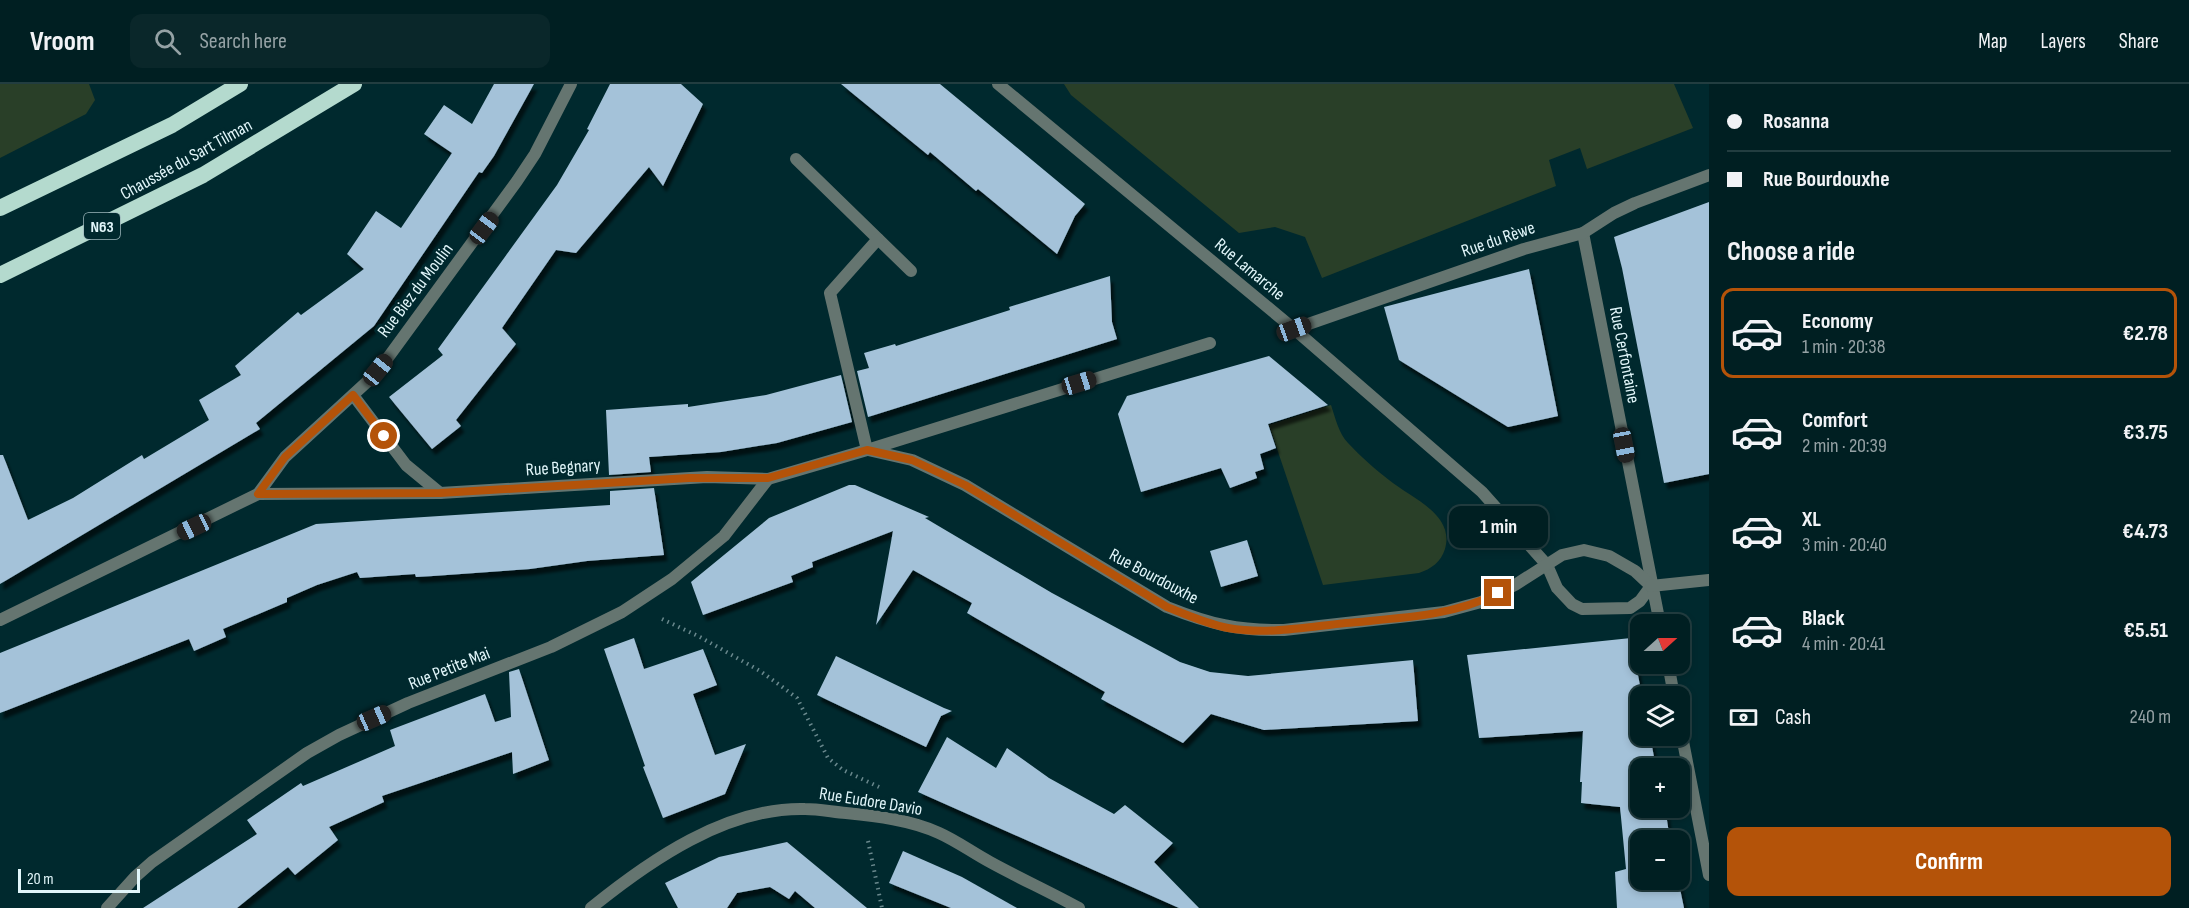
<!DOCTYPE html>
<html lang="en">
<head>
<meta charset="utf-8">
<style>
	:root { --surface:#001f22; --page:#0a272a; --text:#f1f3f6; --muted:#95a2a5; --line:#223d40; --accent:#b45309 }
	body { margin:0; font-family:"Sofia Sans Condensed",sans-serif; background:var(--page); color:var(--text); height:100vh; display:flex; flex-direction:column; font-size:22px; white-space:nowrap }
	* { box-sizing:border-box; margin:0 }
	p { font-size:20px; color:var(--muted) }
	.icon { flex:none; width:33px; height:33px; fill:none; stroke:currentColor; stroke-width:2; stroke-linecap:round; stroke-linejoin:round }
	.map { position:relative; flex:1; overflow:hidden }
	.details { display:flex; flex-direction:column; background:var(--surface); width:480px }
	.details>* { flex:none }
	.hud { display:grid; align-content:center; height:132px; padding:0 18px; background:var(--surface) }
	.needle { width:39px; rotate:69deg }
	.tools { position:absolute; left:1630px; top:530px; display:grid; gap:12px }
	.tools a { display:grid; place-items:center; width:60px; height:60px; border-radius:12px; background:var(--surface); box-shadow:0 3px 9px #0003,0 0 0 2px var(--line); font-size:30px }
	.scale { position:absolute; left:18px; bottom:15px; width:122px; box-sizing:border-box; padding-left:6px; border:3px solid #e1f6fa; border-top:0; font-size:16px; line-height:21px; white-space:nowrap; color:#e1f6fa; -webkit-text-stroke:4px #00292e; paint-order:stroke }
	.end { position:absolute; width:27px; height:27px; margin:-14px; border:8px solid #b45309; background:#fff; box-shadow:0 0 0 3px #fff }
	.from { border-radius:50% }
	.bubble { position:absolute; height:42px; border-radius:12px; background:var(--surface); box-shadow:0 3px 9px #0003,0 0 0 2px var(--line); font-size:20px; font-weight:700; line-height:42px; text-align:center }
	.car { position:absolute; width:18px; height:36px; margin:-18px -9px; border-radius:8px; box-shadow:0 0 4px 2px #0007; background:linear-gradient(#222 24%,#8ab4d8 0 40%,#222 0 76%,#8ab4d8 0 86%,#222 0) }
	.hud b { display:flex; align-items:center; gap:21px; height:57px; font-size:22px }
	.hud b+b { border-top:2px solid var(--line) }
	.hud i { width:15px; height:15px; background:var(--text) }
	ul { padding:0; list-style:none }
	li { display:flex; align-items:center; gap:18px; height:90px; margin:0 12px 9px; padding:0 6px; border:3px solid transparent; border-radius:12px }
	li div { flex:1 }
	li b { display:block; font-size:22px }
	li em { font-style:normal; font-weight:700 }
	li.active { border-color:var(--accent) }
	li>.icon { width:54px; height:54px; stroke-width:1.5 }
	h2 { padding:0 18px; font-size:27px; line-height:72px }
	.pay { display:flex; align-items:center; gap:15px; height:66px; padding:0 18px; font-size:22px }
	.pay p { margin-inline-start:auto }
	.cta { display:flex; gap:12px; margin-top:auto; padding:12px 18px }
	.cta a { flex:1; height:69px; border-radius:12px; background:var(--accent); color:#fff; font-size:24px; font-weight:700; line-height:69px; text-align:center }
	header { display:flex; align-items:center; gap:36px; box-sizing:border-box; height:84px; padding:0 30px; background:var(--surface); border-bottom:2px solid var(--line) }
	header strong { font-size:28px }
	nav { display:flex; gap:33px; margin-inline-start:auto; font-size:21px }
	.search { width:420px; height:54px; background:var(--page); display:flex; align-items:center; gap:15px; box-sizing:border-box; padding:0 21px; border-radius:12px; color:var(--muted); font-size:22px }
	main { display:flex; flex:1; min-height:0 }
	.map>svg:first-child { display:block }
</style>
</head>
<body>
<header>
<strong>Vroom</strong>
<div class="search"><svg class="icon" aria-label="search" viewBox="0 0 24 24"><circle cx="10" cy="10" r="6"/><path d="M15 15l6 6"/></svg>Search here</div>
<nav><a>Map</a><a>Layers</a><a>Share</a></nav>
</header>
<main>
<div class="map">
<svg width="1709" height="824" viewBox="0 0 1709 824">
	<defs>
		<filter id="shadow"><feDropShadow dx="3.5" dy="6" stdDeviation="1.5" flood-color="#0009"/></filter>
	</defs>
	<rect width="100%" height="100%" fill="#00292e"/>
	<g fill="#293f28">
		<polygon points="0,0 89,0 95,16 86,30 0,74"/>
		<polygon points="1064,0 1674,0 1693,44 1587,85 1580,64 1549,76 1556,102 1322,194 1305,153 1275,143 1239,149 1071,11"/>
		<path d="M1331,321C1335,333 1339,350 1348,359C1360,372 1375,385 1389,396C1411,414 1455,430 1445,465C1441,478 1431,485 1419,489L1323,501L1269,341Z"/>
	</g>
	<g fill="#a4c2d9" filter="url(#shadow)">
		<polygon points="494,0 534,0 494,72 482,89 479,88 374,242 256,339 260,345 0,500 0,371 3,371 28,436 73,414 142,371 144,375 209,336 199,316 241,291 235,282 298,228 301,231 364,185 347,170 376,127 401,144 452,69 424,50 444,21 472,40"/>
		<polygon points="610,0 681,0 703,20 663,102 649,83 576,169 556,166 502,244 516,260 456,336 461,342 432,365 389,313 443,271 438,265 557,101 589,46 587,45"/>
		<polygon points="841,0 940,0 1085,120 1075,132 1057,170 978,105 976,107 930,68 928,71"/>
		<polygon points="1709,118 1709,390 1664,399 1622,184 1614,153"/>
		<polygon points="1529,185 1558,332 1508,343 1399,276 1384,223"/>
		<polygon points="1110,192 1112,238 1117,255 868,333 857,287 869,284 864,269 895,260 896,262 1010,226 1009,223"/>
		<polygon points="1269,272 1328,321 1268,340 1276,364 1260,370 1264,385 1255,388 1257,394 1230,404 1221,384 1141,408 1118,330 1127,312"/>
		<polygon points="841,291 852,338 777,359 721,368 649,373 651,388 609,391 606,326 688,320 688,323 766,311"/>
		<polygon points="849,401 855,401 929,433 925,434 1052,509 1180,578 1210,588 1248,592 1413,576 1418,637 1264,646 1211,630 1183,659 1101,615 1105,608 967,529 972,519 913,486 876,541 893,447 812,478 813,483 791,492 793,498 703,531 691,498 769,434"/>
		<polygon points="654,404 664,471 587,477 530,485 433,492 416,493 415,490 360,494 357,488 317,501 287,514 287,518 223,545 226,553 194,567 189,555 0,629 0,569 316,440 610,421 610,407"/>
		<polygon points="1247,456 1258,492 1221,503 1210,467"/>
		<polygon points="634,554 644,585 703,565 717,601 693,610 715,671 746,660 725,710 663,734 643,683 645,682 604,565"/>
		<polygon points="1631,554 1642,612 1641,651 1650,651 1656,684 1641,684 1641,723 1665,723 1670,756 1641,756 1641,795 1678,795 1684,824 1617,824 1615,788 1626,785 1620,723 1581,719 1582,698 1580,698 1583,647 1479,654 1467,571"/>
		<polygon points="836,572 944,624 952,627 941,632 926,663 817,611"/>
		<polygon points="519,585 549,676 513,690 512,668 382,712 384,718 329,743 338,756 295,791 288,783 237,824 143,824 257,750 247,736 301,699 303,702 395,662 390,646 485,610 495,638 511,633 509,588"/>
		<polygon points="947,653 996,684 1007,664 1049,694 1114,730 1125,721 1173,759 1154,778 1199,824 1179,824 918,708"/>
		<polygon points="787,758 867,824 815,824 795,807 789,815 770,803 737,809 727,824 678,824 665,799 719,773"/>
		<polygon points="903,767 962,793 1017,824 951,824 889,799"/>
	</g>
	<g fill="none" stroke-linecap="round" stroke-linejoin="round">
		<g stroke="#69888d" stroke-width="4" stroke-dasharray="1.5 4.5" stroke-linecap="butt">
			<polyline points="662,535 700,553 760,587 781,602 797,614 828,674 843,686 879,703"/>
			<polyline points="868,757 882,824"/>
		</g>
		<g stroke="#657570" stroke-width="12">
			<polyline points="796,75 911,187"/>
			<polyline points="867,366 830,209 878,155"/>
		</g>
		<g stroke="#657570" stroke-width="12">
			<polyline points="998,0 1294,245 1482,408 1547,481 1557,504 1572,520 1582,525 1630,524 1640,517 1651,502"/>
			<polyline points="1583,149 1660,540"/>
			<polyline points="1294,245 1524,165 1583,149 1614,129 1635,119 1709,91"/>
			<polyline points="353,311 406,381 440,409"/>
			<path d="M868,366L912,376L965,401L1167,523C1210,540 1238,547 1284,546L1444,528L1481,518L1515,501L1562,471L1584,466L1609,472L1635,487L1651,502"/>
			<polyline points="258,410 440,409 707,393 768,395 867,366 1210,259"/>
			<polyline points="1651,502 1709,496"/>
			<polyline points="0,536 258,410 285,373 368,297 387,275 517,97 535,70 571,0"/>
			<polyline points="1668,579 1674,612"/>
			<polyline points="1680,642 1709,791"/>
			<polyline points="107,824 135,793 152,778 307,669 339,651 408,619 551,563 622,528 672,495 724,452 768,395"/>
			<path d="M591,824C649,777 726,723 805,725C819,725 833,728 846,729C876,732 911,736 939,749C957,757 973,769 990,778C1019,794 1050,808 1079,824"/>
		</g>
		<g stroke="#b4dace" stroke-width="16">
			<polyline points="0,124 172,41 240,0"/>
			<polyline points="0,191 203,91 354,0"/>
		</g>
	</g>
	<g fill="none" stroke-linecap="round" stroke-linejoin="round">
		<path stroke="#b45309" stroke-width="8" d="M384,352L353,311L285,373L258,410L440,409L689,394H768L867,366L912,376L965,401L1167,523C1187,531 1207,540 1228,544C1267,551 1307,543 1346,539C1397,534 1451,533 1498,509"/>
	</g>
	<g text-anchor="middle" stroke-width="6" stroke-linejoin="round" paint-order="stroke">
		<rect fill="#00292e" stroke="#9eb8bd" stroke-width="1.5" x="84" y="129" width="36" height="26" rx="4.5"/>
		<g font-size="16" font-weight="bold" fill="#e1f6fa">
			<text x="102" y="148">N63</text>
		</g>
		<g font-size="18" fill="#e1f6fa" stroke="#00292e">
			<text transform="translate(186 75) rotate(-29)" y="6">Chaussée du Sart Tilman</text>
			<text transform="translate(1498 155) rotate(-19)" y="6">Rue du Rèwe</text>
			<text transform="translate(1250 185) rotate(40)" y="6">Rue Lamarche</text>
			<text transform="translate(415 206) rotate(-53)" y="6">Rue Biez du Moulin</text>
			<text transform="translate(1625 271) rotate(79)" y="6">Rue Cerfontaine</text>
			<text transform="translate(563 383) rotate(-4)" y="6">Rue Begnary</text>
			<text transform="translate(1154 492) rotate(28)" y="6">Rue Bourdouxhe</text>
			<text transform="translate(449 584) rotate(-22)" y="6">Rue Petite Mai</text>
			<text transform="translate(871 717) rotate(9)" y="6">Rue Eudore Davio</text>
		</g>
	</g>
</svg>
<div class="tools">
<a><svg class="needle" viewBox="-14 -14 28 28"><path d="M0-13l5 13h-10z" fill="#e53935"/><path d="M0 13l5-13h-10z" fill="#95a2a5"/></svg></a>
<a><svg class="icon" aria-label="layers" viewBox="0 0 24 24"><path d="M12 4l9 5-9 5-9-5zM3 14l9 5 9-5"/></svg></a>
<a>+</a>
<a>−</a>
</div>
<div class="scale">20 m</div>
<i class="end from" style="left:384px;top:352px"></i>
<i class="end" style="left:1498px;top:509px"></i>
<div class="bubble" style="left:1449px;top:422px;width:99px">1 min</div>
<i class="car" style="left:484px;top:144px;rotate:37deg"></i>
<i class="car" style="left:1294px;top:245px;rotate:70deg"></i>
<i class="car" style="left:378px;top:286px;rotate:39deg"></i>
<i class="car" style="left:1079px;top:299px;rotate:73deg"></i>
<i class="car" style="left:1624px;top:361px;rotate:169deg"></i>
<i class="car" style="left:194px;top:443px;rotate:245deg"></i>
<i class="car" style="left:374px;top:634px;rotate:66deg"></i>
</div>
<section class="details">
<div class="hud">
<b><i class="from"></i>Rosanna</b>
<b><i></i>Rue Bourdouxhe</b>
</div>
<h2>Choose a ride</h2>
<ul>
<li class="active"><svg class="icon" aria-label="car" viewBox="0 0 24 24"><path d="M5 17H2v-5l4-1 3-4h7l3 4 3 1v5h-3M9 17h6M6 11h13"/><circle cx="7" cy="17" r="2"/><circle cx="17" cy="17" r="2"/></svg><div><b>Economy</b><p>1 min · 20:38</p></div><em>€2.78</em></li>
<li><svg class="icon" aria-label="car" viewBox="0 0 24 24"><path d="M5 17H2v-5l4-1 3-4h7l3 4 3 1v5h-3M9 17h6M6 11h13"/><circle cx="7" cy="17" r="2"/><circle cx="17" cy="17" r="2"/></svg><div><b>Comfort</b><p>2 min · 20:39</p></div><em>€3.75</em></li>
<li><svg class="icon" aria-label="car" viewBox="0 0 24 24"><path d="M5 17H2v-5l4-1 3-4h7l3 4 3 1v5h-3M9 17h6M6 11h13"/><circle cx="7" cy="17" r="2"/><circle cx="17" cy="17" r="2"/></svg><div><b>XL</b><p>3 min · 20:40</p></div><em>€4.73</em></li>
<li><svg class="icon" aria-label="car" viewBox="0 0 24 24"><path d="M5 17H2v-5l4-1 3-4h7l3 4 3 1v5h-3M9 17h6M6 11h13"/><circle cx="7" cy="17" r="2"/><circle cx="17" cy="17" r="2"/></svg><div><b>Black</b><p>4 min · 20:41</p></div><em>€5.51</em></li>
</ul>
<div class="pay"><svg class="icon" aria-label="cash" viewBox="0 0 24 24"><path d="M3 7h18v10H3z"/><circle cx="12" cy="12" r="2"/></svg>Cash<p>240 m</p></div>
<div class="cta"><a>Confirm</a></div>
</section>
</main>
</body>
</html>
